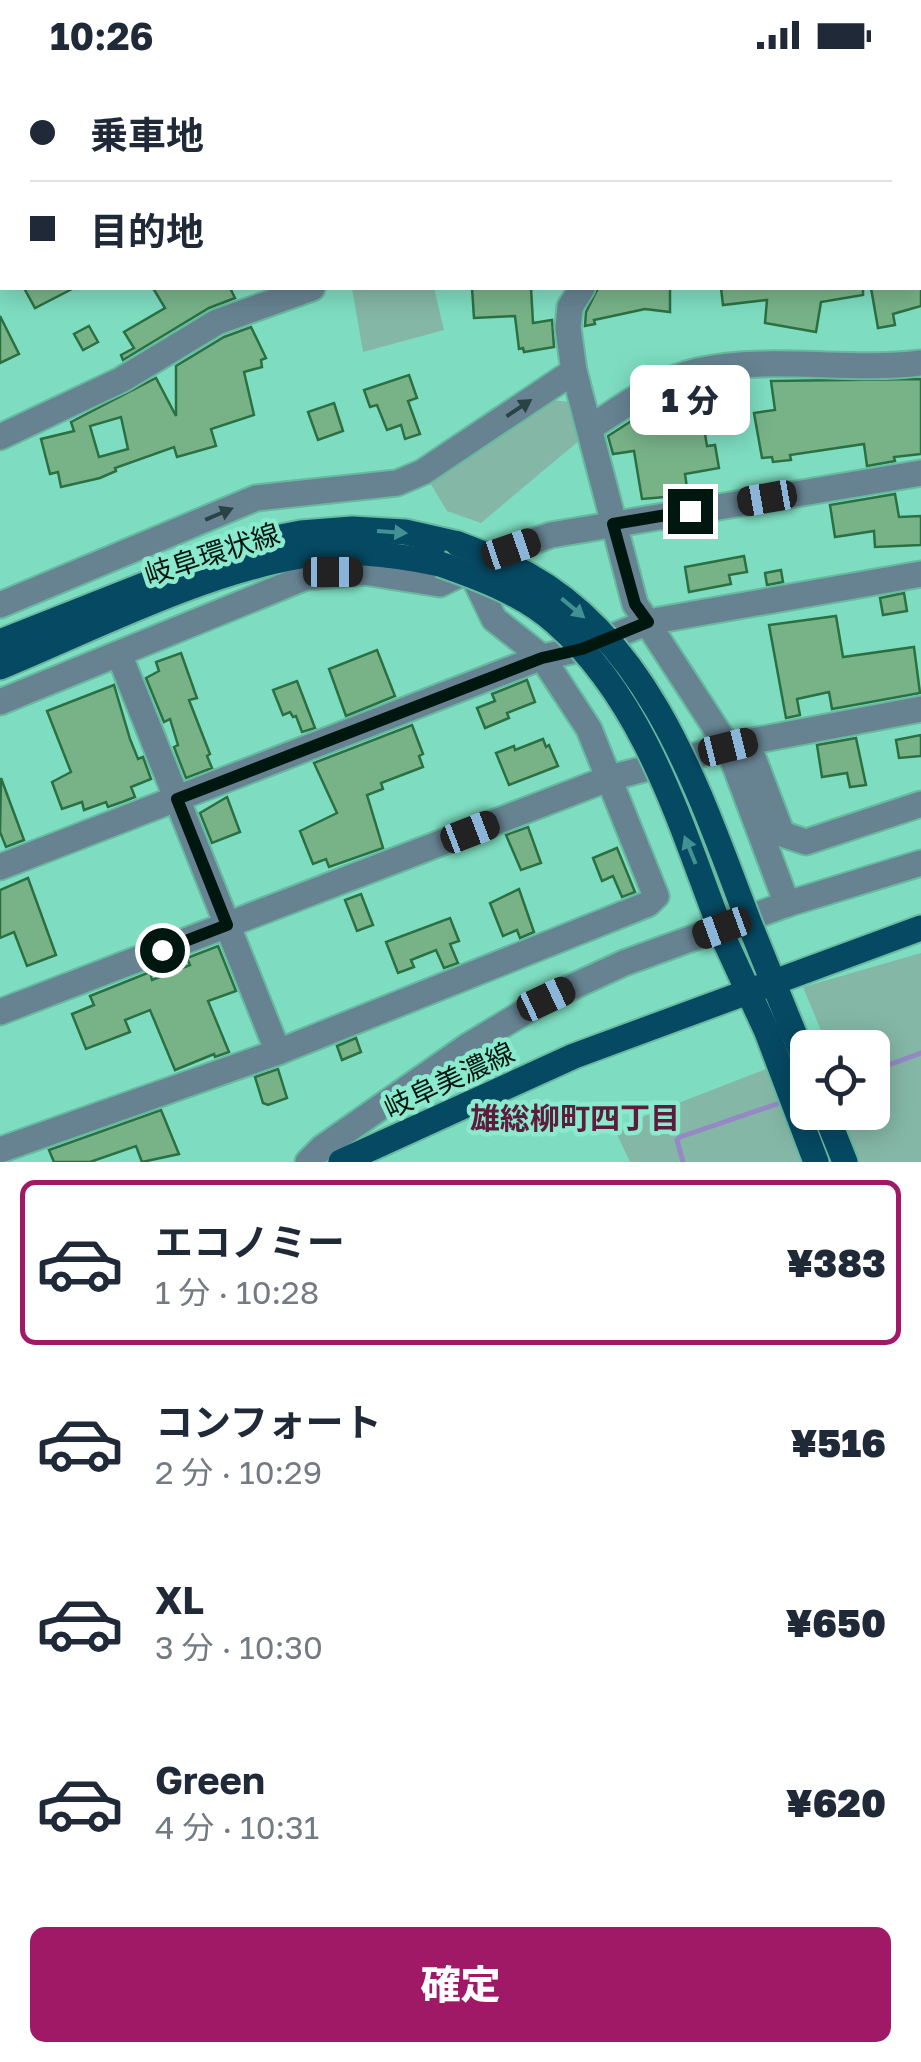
<!DOCTYPE html>
<html lang="ja">
<head>
<meta charset="utf-8">
<style>
	:root { --surface:#fff; --page:#f2f2f3; --text:#1f2937; --muted:#747a83; --line:#e0e1e3; --accent:#a01967 }
	body { margin:0; font-family:"Golos Text","Noto Sans JP",sans-serif; background:var(--page); color:var(--text); height:100vh; display:flex; flex-direction:column; font-size:38px; white-space:nowrap }
	* { box-sizing:border-box; margin:0 }
	p { font-size:32px; color:var(--muted) }
	.icon { flex:none; width:55px; height:55px; fill:none; stroke:currentColor; stroke-width:2; stroke-linecap:round; stroke-linejoin:round }
	.map { position:relative; height:1092px; overflow:hidden }
	.drawer { display:flex; flex-direction:column; background:var(--surface); flex:1 }
	.drawer>* { flex:none }
	.top-card { position:absolute; left:0px; top:0px; width:922px; height:220px; box-shadow:0 5px 25px #0003; display:grid; align-content:center; height:220px; padding:0 30px; background:var(--surface) }
	.tools { position:absolute; left:790px; top:960px; display:grid; gap:20px }
	.tools a { display:grid; place-items:center; width:100px; height:100px; border-radius:15px; background:var(--surface); box-shadow:0 5px 25px #0003; font-size:50px }
	.end { position:absolute; width:45px; height:45px; margin:-22px; border:12px solid #001710; background:#fff; box-shadow:0 0 0 5px #fff }
	.from { border-radius:50% }
	.bubble { position:absolute; height:70px; border-radius:15px; background:var(--surface); box-shadow:0 5px 25px #0003; font-size:32px; font-weight:800; line-height:70px; text-align:center }
	.car { position:absolute; width:30px; height:60px; margin:-30px -15px; border-radius:12px; box-shadow:0 0 8px 2px #0007; background:linear-gradient(#222 24%,#8ab4d8 0 40%,#222 0 76%,#8ab4d8 0 86%,#222 0) }
	.top-card b { display:flex; align-items:center; gap:35px; height:95px; font-size:38px }
	.top-card b+b { border-top:2px solid var(--line) }
	.top-card i { width:25px; height:25px; background:var(--text) }
	ul { padding:18px 0 0; list-style:none }
	li { display:flex; align-items:center; gap:30px; height:165px; margin:0 20px 15px; padding:0 10px; border:5px solid transparent; border-radius:15px }
	li div { flex:1 }
	li b { display:block; font-size:38px }
	li em { font-style:normal; font-weight:800 }
	li.on { border-color:var(--accent) }
	li>.icon { width:90px; height:90px; stroke-width:1.5 }
	.button { display:flex; gap:20px; margin-top:auto; padding:20px 30px }
	.button a { flex:1; height:115px; border-radius:15px; background:var(--accent); color:#fff; font-size:40px; font-weight:800; line-height:115px; text-align:center }
	.status { display:flex; justify-content:space-between; align-items:center; height:70px; padding:0 50px; background:var(--surface); direction:ltr }
	.status svg { height:28px; fill:currentColor }
	.map>svg:first-child { display:block }
</style>
</head>
<body>
<div class="status"><b>10:26</b><svg viewBox="0 0 49 12"><path d="M0 12V9h3v3zM5 12V6h3v6zM10 12V3h3v9zM15 12V0h3v12zM26 1h20v11H26zM47 4h2v5h-2z"/></svg></div>
<div class="map">
<svg width="921" height="1092" viewBox="0 0 921 1092">
	<rect width="100%" height="100%" fill="#7eddc0"/>
	<g fill="#85b7a6">
		<polygon points="352,218 434,218 444,260 363,282"/>
		<polygon points="552,330 569,332 580,370 481,453 447,441 429,411"/>
		<polygon points="921,883 921,1092 630,1092 614,1058 807,983 808,1042 872,1042 872,978 822,977 827,975 803,917"/>
	</g>
	<g fill="none" stroke-linecap="round" stroke-linejoin="round">
		<g stroke="#9489c5" stroke-width="5">
			<polyline points="872,1001 921,983"/>
			<polyline points="683,1092 677,1070 680,1067 786,1031"/>
		</g>
	</g>
	<g fill="#78b388" stroke="#2b7042" stroke-width="2.5" fill-rule="evenodd">
		<polygon points="24,218 74,218 35,238"/>
		<polygon points="153,218 230,218 235,228 209,238 123,290 121,285 134,278 124,262 165,238"/>
		<polygon points="472,218 531,218 533,253 552,250 554,277 524,282 523,278 519,279 515,246 474,248"/>
		<polygon points="598,218 670,218 670,242 645,239 594,250 595,254 585,256 586,242"/>
		<polygon points="721,218 863,218 863,225 821,232 816,262 765,253 767,230 723,235"/>
		<polygon points="871,218 921,218 921,236 893,244 895,255 878,258"/>
		<polygon points="0,246 19,284 0,293"/>
		<polygon points="89,256 98,272 83,280 74,264"/>
		<path d="M251,257L266,288L261,290L262,297L244,302L254,345L211,359L216,376L177,387L174,377L115,398L116,401L100,408L61,417L58,402L50,404L41,369L74,361L71,352L156,308L176,346V296L224,267ZM121,347L128,379L99,387L90,356Z"/>
		<polygon points="409,305 417,328 408,331 420,364 405,369 401,355 387,360 377,335 370,337 364,320"/>
		<polygon points="921,309 921,384 894,387 895,391 867,396 864,374 790,385 791,390 773,392 772,387 762,388 754,343 775,340 771,311"/>
		<polygon points="701,317 703,328 699,328 707,376 715,375 719,398 685,404 688,425 642,429 634,381 613,384 608,366 650,339 664,334 663,331"/>
		<polygon points="334,333 343,361 318,370 308,342"/>
		<polygon points="895,424 899,447 921,446 921,475 875,477 874,461 835,467 830,435"/>
		<polygon points="744,486 747,502 729,505 731,514 689,522 685,497"/>
		<polygon points="781,500 783,512 767,515 765,503"/>
		<polygon points="904,523 907,541 883,545 880,528"/>
		<polygon points="836,546 843,587 914,577 920,623 832,639 829,622 797,629 800,645 786,648 769,555"/>
		<polygon points="377,580 395,626 346,646 329,599"/>
		<polygon points="181,583 197,628 189,630 210,684 207,686 212,698 186,708 174,677 178,675 170,649 164,652 146,608 159,601 156,592"/>
		<polygon points="527,610 535,632 507,643 509,648 485,658 477,638 495,631 492,624"/>
		<polygon points="297,611 315,658 302,662 296,646 293,647 290,642 283,645 273,620"/>
		<polygon points="114,615 130,669 138,689 143,687 151,709 131,717 135,727 122,732 108,737 106,732 84,740 82,732 62,739 52,712 71,702 47,641"/>
		<polygon points="412,655 423,684 419,686 423,697 381,713 383,719 367,725 383,778 329,797 326,789 313,794 300,761 337,743 314,693"/>
		<polygon points="921,665 921,686 899,688 896,670"/>
		<polygon points="856,668 866,715 850,717 847,703 822,707 817,675"/>
		<polygon points="543,669 546,677 549,675 558,696 509,715 496,683 514,676 515,680"/>
		<polygon points="1,708 24,770 6,777 0,762"/>
		<polygon points="227,727 240,762 212,773 200,743"/>
		<polygon points="528,757 541,793 521,800 506,765"/>
		<polygon points="617,778 635,822 622,827 613,806 602,811 593,788"/>
		<polygon points="28,808 56,885 27,896 14,862 0,868 0,820"/>
		<polygon points="519,819 534,862 520,868 517,860 503,866 490,833"/>
		<polygon points="361,824 373,855 357,861 345,830"/>
		<polygon points="450,848 459,871 450,874 458,893 444,898 436,880 411,890 414,897 398,903 386,872"/>
		<polygon points="218,876 236,921 208,931 229,982 215,987 214,984 175,1000 150,940 125,950 130,962 86,979 72,944 94,935 90,926 150,902 152,910 190,895 187,888"/>
		<polygon points="356,968 361,982 342,990 337,976"/>
		<polygon points="278,999 287,1028 268,1035 263,1033 255,1007"/>
		<polygon points="161,1040 179,1084 142,1092 136,1076 90,1092 54,1092 49,1080"/>
	</g>
	<g fill="none" stroke-linecap="round" stroke-linejoin="round">
		<defs>
			<g id="minor">
				<polyline points="573,0 576,2"/>
				<polyline points="257,2 260,0"/>
				<polyline points="706,2 707,0"/>
				<polyline points="920,38 921,38"/>
				<polyline points="0,110 2,113"/>
				<polyline points="0,185 2,184"/>
				<polyline points="920,196 921,197"/>
				<polyline points="582,218 570,237 568,258 574,301 635,534 728,677 787,834"/>
				<path d="M590,358C624,336 658,310 698,301C771,285 848,302 921,293"/>
				<polyline points="0,367 121,310 217,252 312,218"/>
				<polyline points="0,535 256,428 397,413 423,402 574,301"/>
				<polyline points="119,584 278,982"/>
				<polyline points="0,632 306,507 364,502 440,514 511,479 551,465 921,403"/>
				<polyline points="747,672 782,764 806,772 921,734"/>
				<polyline points="0,797 542,587 582,579 648,552 921,504"/>
				<polyline points="0,942 610,708 747,672 921,639"/>
				<polyline points="0,1080 278,982 648,834 656,826 589,659 542,587 494,549 471,501"/>
				<polyline points="308,1092 322,1078 468,976 546,929 624,893 787,834 921,793"/>
			</g>
			<g id="major">
				<polyline points="0,572 250,473 301,463 352,459 405,462 458,474"/>
				<path d="M0,597C92,559 197,505 295,487C343,478 392,484 440,494"/>
				<polyline points="752,860 808,998"/>
				<polyline points="725,871 767,962 816,1092"/>
				<polyline points="825,1042 845,1092"/>
				<polyline points="341,1092 574,986 921,858"/>
			</g>
		</defs>
		<use href="#minor" stroke="#67b9a0" stroke-width="29"/>
		<use href="#major" stroke="#67b9a0" stroke-width="29"/>
		<use href="#minor" stroke="#678392" stroke-width="25"/>
		<use href="#major" stroke="#064963" stroke-width="25"/>
		<defs>
			<g id="major-bridge">
				<path d="M458,474C482,483 506,493 528,505C656,576 702,732 752,860"/>
				<path d="M440,494C480,508 524,524 556,553C648,634 682,761 725,871"/>
			</g>
		</defs>
		<use href="#major-bridge" stroke="#67b9a0" stroke-width="29" stroke-linecap="butt"/>
		<use href="#major-bridge" stroke="#064963" stroke-width="25"/>
	</g>
	<defs><path id="oneway-solid" d="M-6-.8H1V-3.2L6.5 0L1 3.2V.8H-6Z" transform="scale(2.5)"/></defs>
	<g fill="#294244">
		<use href="#oneway-solid" transform="translate(519 338) rotate(-34)"/>
		<use href="#oneway-solid" transform="translate(219 444) rotate(-23)"/>
	</g>
	<g fill="#429193">
		<use href="#oneway-solid" transform="translate(392 462) rotate(4)"/>
		<use href="#oneway-solid" transform="translate(573 538) rotate(40)"/>
		<use href="#oneway-solid" transform="translate(690 780) rotate(-112)"/>
	</g>
	<g fill="none" stroke-linecap="round" stroke-linejoin="round">
		<polyline stroke="#001710" stroke-width="12" points="162,880 227,855 177,729 542,588 582,579 648,552 635,534 613,454 690,441"/>
	</g>
	<g text-anchor="middle" stroke-width="9" stroke-linejoin="round" paint-order="stroke">
		<g font-size="28" fill="#001710" stroke="#8beacd">
			<text transform="translate(212 484) rotate(-18)" y="10">岐阜環状線</text>
			<text transform="translate(449 1010) rotate(-25)" y="10">岐阜美濃線</text>
		</g>
		<g font-size="30" font-weight="bold" fill="#5c1c3d" stroke="#8beacd">
			<text x="575" y="1059">雄総柳町四丁目</text>
		</g>
	</g>
</svg>
<div class="tools">
<a><svg class="icon" aria-label="locate" viewBox="0 0 24 24"><circle cx="12" cy="12" r="6"/><path d="M12 2v4M12 18v4M2 12h4M18 12h4"/></svg></a>
</div>
<i class="end from" style="left:162px;top:880px"></i>
<i class="end" style="left:690px;top:441px"></i>
<div class="bubble" style="left:630px;top:295px;width:120px">1 分</div>
<i class="car" style="left:767px;top:428px;rotate:260deg"></i>
<i class="car" style="left:511px;top:479px;rotate:71deg"></i>
<i class="car" style="left:333px;top:502px;rotate:90deg"></i>
<i class="car" style="left:728px;top:677px;rotate:76deg"></i>
<i class="car" style="left:470px;top:762px;rotate:69deg"></i>
<i class="car" style="left:722px;top:858px;rotate:250deg"></i>
<i class="car" style="left:546px;top:929px;rotate:65deg"></i>
<div class="top-card">
<b><i class="from"></i>乗車地</b>
<b><i></i>目的地</b>
</div>
</div>
<section class="drawer">
<ul>
<li class="on"><svg class="icon" aria-label="car" viewBox="0 0 24 24"><path d="M5 17H2v-5l4-1 3-4h7l3 4 3 1v5h-3M9 17h6M6 11h13"/><circle cx="7" cy="17" r="2"/><circle cx="17" cy="17" r="2"/></svg><div><b>エコノミー</b><p>1 分 · 10:28</p></div><em>¥383</em></li>
<li><svg class="icon" aria-label="car" viewBox="0 0 24 24"><path d="M5 17H2v-5l4-1 3-4h7l3 4 3 1v5h-3M9 17h6M6 11h13"/><circle cx="7" cy="17" r="2"/><circle cx="17" cy="17" r="2"/></svg><div><b>コンフォート</b><p>2 分 · 10:29</p></div><em>¥516</em></li>
<li><svg class="icon" aria-label="car" viewBox="0 0 24 24"><path d="M5 17H2v-5l4-1 3-4h7l3 4 3 1v5h-3M9 17h6M6 11h13"/><circle cx="7" cy="17" r="2"/><circle cx="17" cy="17" r="2"/></svg><div><b>XL</b><p>3 分 · 10:30</p></div><em>¥650</em></li>
<li><svg class="icon" aria-label="car" viewBox="0 0 24 24"><path d="M5 17H2v-5l4-1 3-4h7l3 4 3 1v5h-3M9 17h6M6 11h13"/><circle cx="7" cy="17" r="2"/><circle cx="17" cy="17" r="2"/></svg><div><b>Green</b><p>4 分 · 10:31</p></div><em>¥620</em></li>
</ul>
<div class="button"><a>確定</a></div>
</section>
</body>
</html>
